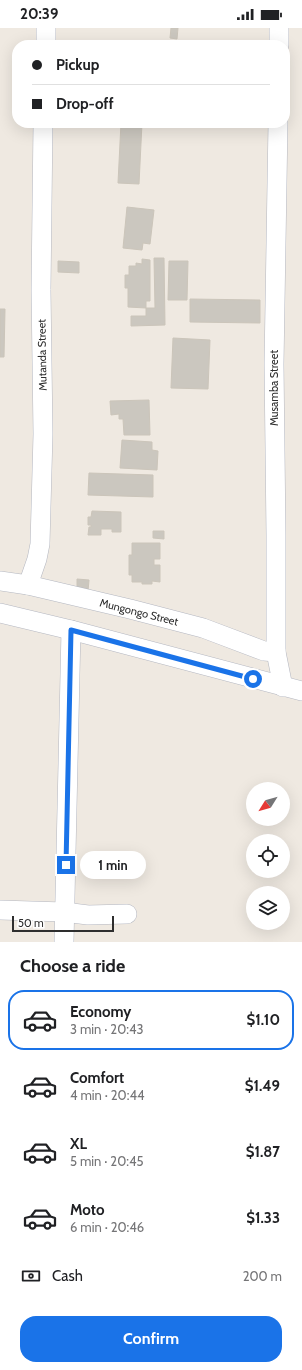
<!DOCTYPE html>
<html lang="en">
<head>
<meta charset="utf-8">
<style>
	:root { --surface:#fff; --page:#f2f2f2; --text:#202124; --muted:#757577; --line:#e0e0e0; --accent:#1a73e8 }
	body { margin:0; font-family:Cabin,sans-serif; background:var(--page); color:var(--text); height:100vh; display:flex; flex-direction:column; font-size:15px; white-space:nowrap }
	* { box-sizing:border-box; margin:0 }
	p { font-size:13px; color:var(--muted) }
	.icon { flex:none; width:22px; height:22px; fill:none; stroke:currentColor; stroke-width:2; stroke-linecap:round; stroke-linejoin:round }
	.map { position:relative; height:914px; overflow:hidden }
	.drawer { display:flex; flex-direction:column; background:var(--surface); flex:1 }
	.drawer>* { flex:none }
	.banner { position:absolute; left:12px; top:12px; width:278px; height:88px; border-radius:16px; box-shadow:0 4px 16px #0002; display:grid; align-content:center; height:88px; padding:0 20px; background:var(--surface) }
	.needle { width:26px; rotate:233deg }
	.fabs { position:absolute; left:246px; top:754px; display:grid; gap:8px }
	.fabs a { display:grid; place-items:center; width:44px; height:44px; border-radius:50%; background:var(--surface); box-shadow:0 4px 16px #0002; font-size:20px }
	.scale { position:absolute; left:12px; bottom:10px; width:102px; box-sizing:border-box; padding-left:4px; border:2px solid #2e2e2e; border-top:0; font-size:11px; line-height:14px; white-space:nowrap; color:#2e2e2e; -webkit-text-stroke:3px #fff; paint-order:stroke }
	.end { position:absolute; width:18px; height:18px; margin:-9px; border:5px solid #1a73e8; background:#fff; box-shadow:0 0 0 2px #fff }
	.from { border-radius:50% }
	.bubble { position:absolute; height:28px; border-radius:14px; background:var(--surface); box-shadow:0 4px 16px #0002; font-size:13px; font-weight:700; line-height:28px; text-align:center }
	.banner b { display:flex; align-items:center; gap:14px; height:38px; font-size:15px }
	.banner b+b { border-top:1px solid var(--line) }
	.banner i { width:10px; height:10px; background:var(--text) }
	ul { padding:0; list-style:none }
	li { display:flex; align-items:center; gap:12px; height:60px; margin:0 8px 6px; padding:0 12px; border:2px solid transparent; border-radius:16px }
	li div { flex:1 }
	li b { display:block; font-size:15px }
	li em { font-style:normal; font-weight:700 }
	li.on { border-color:var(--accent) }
	li>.icon { width:36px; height:36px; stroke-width:1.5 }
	h2 { padding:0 20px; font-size:18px; line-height:48px }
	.pay { display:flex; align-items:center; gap:10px; height:44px; padding:0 20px; font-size:15px }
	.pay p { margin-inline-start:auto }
	.cta { display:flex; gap:8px; margin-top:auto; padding:8px 20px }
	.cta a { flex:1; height:46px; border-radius:16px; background:var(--accent); color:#fff; font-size:16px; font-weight:700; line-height:46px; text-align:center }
	.status { display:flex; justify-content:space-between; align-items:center; height:28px; padding:0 20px; background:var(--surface); direction:ltr }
	.status svg { height:11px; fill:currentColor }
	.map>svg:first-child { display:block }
</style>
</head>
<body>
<div class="status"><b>20:39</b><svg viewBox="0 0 49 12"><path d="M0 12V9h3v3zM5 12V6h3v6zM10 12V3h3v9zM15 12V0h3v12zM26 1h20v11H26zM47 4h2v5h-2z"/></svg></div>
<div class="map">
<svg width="302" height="914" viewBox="0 0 302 914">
	<rect width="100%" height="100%" fill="#efe9e1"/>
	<g fill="#cbc7bf" stroke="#cbc5ba">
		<polygon points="171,0 178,0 177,11 170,10"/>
		<polygon points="121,95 142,95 139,156 118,155"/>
		<polygon points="127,179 154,182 150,216 143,215 142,222 123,220"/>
		<polygon points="154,230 164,230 165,297 131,298 131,288 146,288 146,280 155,280"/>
		<polygon points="142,231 150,232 150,273 146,273 146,280 128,279 128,260 125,260 125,247 129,247 129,238 136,238 136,235 142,236"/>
		<polygon points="58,233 79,234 79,245 58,244"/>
		<polygon points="169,233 188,233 187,272 168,272"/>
		<polygon points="190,271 260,272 260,295 190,294"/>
		<polygon points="0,281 5,281 4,329 0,329"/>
		<polygon points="173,310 210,312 208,361 171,360"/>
		<polygon points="149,372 150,407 124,407 123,391 119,391 119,386 111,387 110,373"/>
		<polygon points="122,412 152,414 152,422 158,423 157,442 120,440"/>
		<polygon points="89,445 153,447 153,469 88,467"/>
		<polygon points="92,483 121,484 121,504 112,504 112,501 101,501 101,507 88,507 89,499 91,499 91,497 88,497 88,489 91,489"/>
		<polygon points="153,503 164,503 164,511 153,510"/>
		<polygon points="132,515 160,515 160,531 154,531 154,537 160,537 160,554 152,553 152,556 142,556 142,554 132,554 132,547 129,547 129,527 132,527"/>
		<polygon points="77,551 89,552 88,563 77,562"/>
	</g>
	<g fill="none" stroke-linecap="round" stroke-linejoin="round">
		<defs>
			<g id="minor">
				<polyline points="46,17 46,0"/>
				<polyline points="279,17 279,0"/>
				<polyline points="278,95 274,336 276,507 276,624 283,659"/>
				<polyline points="0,553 28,557 130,581 203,600 264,623 276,624"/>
				<polyline points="28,557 37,531 40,516 43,406 41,262 43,95"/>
				<polyline points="0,585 71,602 302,663"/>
				<polyline points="0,882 64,884 88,887 127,886"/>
				<polyline points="64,914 71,602"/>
			</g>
		</defs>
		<use href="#minor" stroke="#b4b7c1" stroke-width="20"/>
		<use href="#minor" stroke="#fff" stroke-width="19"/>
	</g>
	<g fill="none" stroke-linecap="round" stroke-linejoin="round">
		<polyline stroke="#1a73e8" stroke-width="5" points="66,837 71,602 253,651"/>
	</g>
	<g text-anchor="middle" stroke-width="3" stroke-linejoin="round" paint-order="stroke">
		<g font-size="11" fill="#2e2e2e" stroke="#fff">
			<text transform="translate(42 327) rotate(-91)" y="4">Mutanda Street</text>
			<text transform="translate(274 360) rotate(-90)" y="4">Musamba Street</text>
			<text transform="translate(139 584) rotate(14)" y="4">Mungongo Street</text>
		</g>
	</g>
</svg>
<div class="fabs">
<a><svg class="needle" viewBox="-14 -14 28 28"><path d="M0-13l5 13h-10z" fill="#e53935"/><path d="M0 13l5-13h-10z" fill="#757577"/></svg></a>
<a><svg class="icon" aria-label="locate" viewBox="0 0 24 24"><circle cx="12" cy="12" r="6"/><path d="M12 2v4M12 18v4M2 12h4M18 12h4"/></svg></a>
<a><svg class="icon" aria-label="layers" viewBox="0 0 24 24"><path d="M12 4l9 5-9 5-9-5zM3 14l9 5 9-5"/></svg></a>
</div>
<div class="scale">50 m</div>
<i class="end from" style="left:253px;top:651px"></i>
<i class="end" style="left:66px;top:837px"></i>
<div class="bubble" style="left:80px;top:823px;width:66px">1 min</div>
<div class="banner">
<b><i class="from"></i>Pickup</b>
<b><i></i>Drop-off</b>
</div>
</div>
<section class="drawer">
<h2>Choose a ride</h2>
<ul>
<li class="on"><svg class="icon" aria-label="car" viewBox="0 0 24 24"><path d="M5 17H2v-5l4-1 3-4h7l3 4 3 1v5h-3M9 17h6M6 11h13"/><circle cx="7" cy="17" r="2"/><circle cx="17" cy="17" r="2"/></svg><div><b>Economy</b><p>3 min · 20:43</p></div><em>$1.10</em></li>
<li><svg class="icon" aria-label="car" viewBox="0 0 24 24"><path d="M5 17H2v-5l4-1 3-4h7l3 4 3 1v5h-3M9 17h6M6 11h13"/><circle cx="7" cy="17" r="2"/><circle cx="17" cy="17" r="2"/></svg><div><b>Comfort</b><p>4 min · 20:44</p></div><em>$1.49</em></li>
<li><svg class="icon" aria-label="car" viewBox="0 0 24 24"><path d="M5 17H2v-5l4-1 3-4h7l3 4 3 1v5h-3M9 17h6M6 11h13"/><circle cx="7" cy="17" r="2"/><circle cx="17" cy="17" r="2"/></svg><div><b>XL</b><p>5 min · 20:45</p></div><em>$1.87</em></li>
<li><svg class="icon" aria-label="car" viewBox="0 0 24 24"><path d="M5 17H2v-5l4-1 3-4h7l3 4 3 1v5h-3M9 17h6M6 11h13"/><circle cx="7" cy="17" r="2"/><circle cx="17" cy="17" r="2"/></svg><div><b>Moto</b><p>6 min · 20:46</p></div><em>$1.33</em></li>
</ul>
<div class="pay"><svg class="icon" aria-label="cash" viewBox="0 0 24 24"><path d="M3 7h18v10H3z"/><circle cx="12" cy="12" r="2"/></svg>Cash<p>200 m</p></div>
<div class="cta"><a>Confirm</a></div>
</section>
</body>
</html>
